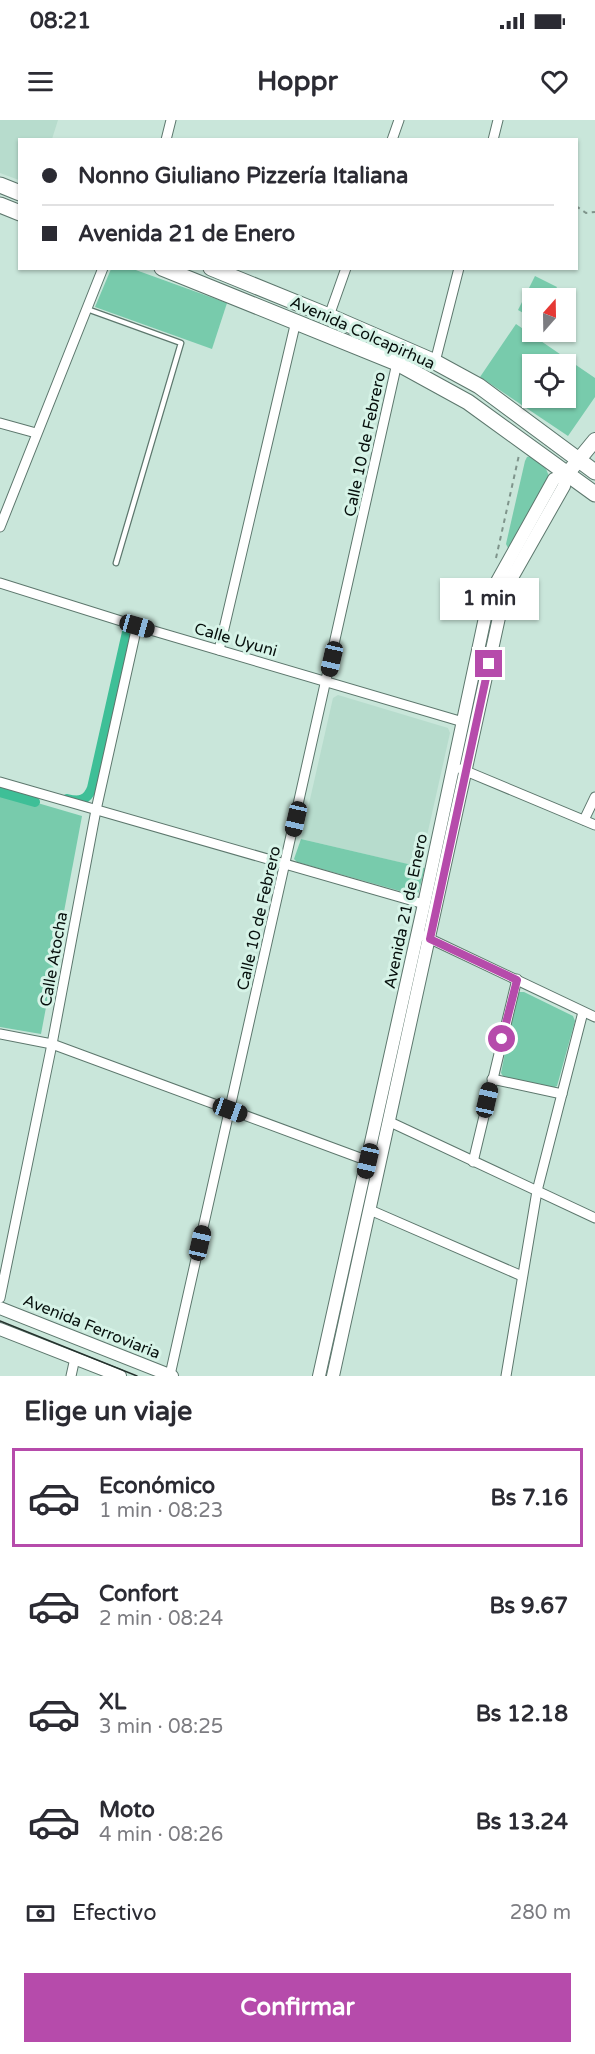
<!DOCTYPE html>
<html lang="es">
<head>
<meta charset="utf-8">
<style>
	:root { --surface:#fff; --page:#f2f2f3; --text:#2b2b33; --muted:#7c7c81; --line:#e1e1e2; --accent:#b64bab }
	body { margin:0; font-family:"Varela Round",sans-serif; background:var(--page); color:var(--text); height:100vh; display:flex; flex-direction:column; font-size:22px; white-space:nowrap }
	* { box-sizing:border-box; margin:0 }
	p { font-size:20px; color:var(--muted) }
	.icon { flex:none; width:33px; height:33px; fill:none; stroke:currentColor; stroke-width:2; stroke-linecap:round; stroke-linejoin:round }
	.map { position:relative; height:1256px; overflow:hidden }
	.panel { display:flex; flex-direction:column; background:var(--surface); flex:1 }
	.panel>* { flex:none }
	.top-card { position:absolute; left:18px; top:18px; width:560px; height:132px; border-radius:0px; box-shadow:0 2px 4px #0004; display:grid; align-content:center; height:132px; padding:0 24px; background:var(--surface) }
	.needle { width:39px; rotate:20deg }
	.fabs { position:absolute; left:522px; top:168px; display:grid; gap:12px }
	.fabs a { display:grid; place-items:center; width:54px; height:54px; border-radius:0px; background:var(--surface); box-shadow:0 2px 4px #0004; font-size:30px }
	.end { position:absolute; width:27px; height:27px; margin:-14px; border:8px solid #b64bab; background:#fff; box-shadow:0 0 0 3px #fff }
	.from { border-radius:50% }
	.bubble { position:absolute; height:42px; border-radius:0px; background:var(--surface); box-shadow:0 2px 4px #0004; font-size:20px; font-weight:700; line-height:42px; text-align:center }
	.car { position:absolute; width:18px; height:36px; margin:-18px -9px; border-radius:8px; box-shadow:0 0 4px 2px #0007; background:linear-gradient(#222 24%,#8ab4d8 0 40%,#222 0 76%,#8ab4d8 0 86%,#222 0) }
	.top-card b { display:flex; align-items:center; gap:21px; height:57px; font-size:22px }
	.top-card b+b { border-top:2px solid var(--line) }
	.top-card i { width:15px; height:15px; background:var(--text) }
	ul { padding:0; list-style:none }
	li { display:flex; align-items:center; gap:18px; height:99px; margin:0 12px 9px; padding:0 12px; border:3px solid transparent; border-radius:0px }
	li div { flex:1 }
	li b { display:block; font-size:22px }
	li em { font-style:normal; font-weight:700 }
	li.selected { border-color:var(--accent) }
	li>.icon { width:54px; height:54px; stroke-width:1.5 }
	h2 { padding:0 24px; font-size:27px; line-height:72px }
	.pay { display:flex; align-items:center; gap:15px; height:66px; padding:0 24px; font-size:22px }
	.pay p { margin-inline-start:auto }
	.action { display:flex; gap:12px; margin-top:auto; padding:12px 24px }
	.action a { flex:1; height:69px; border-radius:0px; background:var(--accent); color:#fff; font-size:24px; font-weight:700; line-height:69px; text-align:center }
	.status { display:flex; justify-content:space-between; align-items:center; height:42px; padding:0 30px; background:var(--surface); direction:ltr }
	.status svg { height:16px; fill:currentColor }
	header { display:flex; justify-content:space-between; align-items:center; height:78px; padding:0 24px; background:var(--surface); font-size:27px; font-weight:700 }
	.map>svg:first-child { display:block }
</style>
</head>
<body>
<div class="status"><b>08:21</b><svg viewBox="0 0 49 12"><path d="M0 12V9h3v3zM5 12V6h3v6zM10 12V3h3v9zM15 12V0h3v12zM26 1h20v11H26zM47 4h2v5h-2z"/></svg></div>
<header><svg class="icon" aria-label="menu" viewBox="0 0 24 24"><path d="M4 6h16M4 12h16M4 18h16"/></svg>Hoppr<svg class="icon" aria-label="heart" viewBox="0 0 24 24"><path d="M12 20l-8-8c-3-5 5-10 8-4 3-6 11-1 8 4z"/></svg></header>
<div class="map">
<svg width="595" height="1256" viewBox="0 0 595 1256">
	<rect width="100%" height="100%" fill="#c9e6da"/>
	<g fill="#b7dccd">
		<polygon points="0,0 58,0 52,19 20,20 19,60 0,53"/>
		<polygon points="338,575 448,608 450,613 420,747 301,719 333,578"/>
	</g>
	<g fill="#78cbac" fill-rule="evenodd">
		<polygon points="111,149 133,149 227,183 212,229 95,187"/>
		<polygon points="535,156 557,167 551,178 532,178 532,198 518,190"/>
		<path d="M516,204L595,258V277L568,316L480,257ZM532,244H566V278H532Z"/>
		<polygon points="531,336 546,349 549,356 511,426 508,428 506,424 525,341 527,337"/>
		<polygon points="0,672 82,696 41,914 0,907"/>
		<polygon points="301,719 425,748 418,774 414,775 297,742 294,739"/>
		<polygon points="519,872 524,872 573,896 575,901 557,966 550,969 503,956 501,953 517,873"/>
	</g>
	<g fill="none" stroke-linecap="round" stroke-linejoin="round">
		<g stroke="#3ebf97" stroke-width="10">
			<polyline points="0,672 35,682"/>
			<path d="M67,679C79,682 87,681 92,668L127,512"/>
		</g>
		<defs>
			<polyline id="service" points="87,189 181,223 116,443"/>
			<g id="minor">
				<polyline points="166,20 171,0"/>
				<polyline points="392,20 399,0"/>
				<polyline points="493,20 498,0"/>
				<polyline points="329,196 346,148"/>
				<polyline points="435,242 459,148"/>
				<polyline points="0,303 36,313"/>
				<polyline points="0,407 103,148"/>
				<polyline points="0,463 137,506 463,602"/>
				<polyline points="219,530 296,201"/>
				<polyline points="461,649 595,705"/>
				<polyline points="0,662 424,784"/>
				<polyline points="584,700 595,677"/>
				<polyline points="424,816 595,897"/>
				<polyline points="0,914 52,924 371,1042"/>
				<polyline points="492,959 562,974"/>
				<polyline points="390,1002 595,1098"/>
				<polyline points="473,1042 517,859"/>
				<polyline points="370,1090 522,1156"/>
				<polyline points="0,1178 52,924 96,690 137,506"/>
				<polyline points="170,1255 397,243"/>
				<polyline points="71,1256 75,1238"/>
				<polyline points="506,1256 537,1071 583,892"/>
			</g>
			<g id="tertiary">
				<polyline points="0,1188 172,1256"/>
				<polyline points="0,1209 120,1256"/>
				<polyline points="319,1256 424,784 490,474 554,359 567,354"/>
				<polyline points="333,1256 505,470 564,366 567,354"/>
			</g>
			<polyline id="secondary" points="567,354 595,320"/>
			<g id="primary">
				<polyline points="0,65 20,73"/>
				<polyline points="0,85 20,93"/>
				<polyline points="162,148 397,243 468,282 595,374"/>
				<polyline points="211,148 329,196 435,242 479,266 595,352"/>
			</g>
		</defs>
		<use href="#service" stroke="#5d776d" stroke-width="7"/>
		<use href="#minor" stroke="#5d776d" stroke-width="11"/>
		<use href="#tertiary" stroke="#5d776d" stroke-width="14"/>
		<use href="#secondary" stroke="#5d776d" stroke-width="16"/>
		<use href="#primary" stroke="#5d776d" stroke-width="17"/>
		<g stroke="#7f948b" stroke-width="2" stroke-dasharray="4.5 4.5" stroke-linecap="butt">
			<polyline points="576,86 586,93 595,92"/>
			<polyline points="496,438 519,335"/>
		</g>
		<use href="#service" stroke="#fff" stroke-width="4.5"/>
		<use href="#minor" stroke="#fff" stroke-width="9"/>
		<use href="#tertiary" stroke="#fff" stroke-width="12"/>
		<use href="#secondary" stroke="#fff" stroke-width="14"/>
		<use href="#primary" stroke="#fff" stroke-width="15"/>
		<polyline stroke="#24302c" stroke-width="1.5" points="0,1201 137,1256"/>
	</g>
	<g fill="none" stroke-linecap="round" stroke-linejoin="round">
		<polyline stroke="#b64bab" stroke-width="8" points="489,544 430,819 517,860 502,919"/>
	</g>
	<g text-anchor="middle" stroke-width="6" stroke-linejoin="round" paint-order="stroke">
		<g font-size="16" fill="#060f0c" stroke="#d6f3e7">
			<text transform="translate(363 212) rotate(24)" y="6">Avenida Colcapirhua</text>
			<text transform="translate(364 324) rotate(-78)" y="6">Calle 10 de Febrero</text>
			<text transform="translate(236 519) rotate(16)" y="6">Calle Uyuni</text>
			<text transform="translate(405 791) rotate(-78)" y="6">Avenida 21 de Enero</text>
			<text transform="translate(258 798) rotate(-77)" y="6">Calle 10 de Febrero</text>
			<text transform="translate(53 839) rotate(-80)" y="6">Calle Atocha</text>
			<text transform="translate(92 1206) rotate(22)" y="6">Avenida Ferroviaria</text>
		</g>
	</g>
</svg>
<div class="fabs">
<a><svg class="needle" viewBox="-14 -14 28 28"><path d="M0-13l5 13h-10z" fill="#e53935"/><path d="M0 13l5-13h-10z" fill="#7c7c81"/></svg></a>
<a><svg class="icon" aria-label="locate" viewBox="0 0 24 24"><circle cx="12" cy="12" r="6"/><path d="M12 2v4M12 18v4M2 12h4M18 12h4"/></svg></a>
</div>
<i class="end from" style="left:502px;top:919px"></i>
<i class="end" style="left:489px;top:544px"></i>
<div class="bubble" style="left:440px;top:458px;width:99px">1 min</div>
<i class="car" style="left:137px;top:506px;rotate:106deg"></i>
<i class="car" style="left:332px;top:539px;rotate:193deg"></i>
<i class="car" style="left:296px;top:699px;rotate:193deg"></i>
<i class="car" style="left:487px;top:980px;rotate:13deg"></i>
<i class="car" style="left:230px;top:990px;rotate:110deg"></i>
<i class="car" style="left:368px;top:1041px;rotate:193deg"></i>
<i class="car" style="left:200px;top:1123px;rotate:13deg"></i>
<div class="top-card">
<b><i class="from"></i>Nonno Giuliano Pizzería Italiana</b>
<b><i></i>Avenida 21 de Enero</b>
</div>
</div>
<section class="panel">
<h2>Elige un viaje</h2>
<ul>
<li class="selected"><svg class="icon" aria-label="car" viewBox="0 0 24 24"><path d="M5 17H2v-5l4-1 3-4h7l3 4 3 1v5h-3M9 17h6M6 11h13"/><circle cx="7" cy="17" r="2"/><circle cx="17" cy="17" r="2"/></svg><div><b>Económico</b><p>1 min · 08:23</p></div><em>Bs 7.16</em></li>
<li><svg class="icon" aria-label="car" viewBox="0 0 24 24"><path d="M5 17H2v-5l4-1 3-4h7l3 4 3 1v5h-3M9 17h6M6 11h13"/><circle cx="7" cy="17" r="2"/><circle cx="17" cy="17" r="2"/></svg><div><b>Confort</b><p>2 min · 08:24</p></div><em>Bs 9.67</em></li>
<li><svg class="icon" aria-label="car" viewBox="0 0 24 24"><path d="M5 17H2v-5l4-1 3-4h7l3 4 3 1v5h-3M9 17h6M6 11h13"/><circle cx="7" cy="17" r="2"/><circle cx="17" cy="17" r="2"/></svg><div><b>XL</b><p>3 min · 08:25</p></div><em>Bs 12.18</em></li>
<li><svg class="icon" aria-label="car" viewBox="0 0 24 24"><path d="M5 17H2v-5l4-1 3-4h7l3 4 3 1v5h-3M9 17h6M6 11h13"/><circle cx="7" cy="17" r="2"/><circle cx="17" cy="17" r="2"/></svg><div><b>Moto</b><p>4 min · 08:26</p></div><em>Bs 13.24</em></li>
</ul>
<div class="pay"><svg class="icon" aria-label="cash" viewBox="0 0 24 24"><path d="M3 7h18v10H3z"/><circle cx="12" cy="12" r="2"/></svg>Efectivo<p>280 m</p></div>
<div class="action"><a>Confirmar</a></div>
</section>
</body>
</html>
